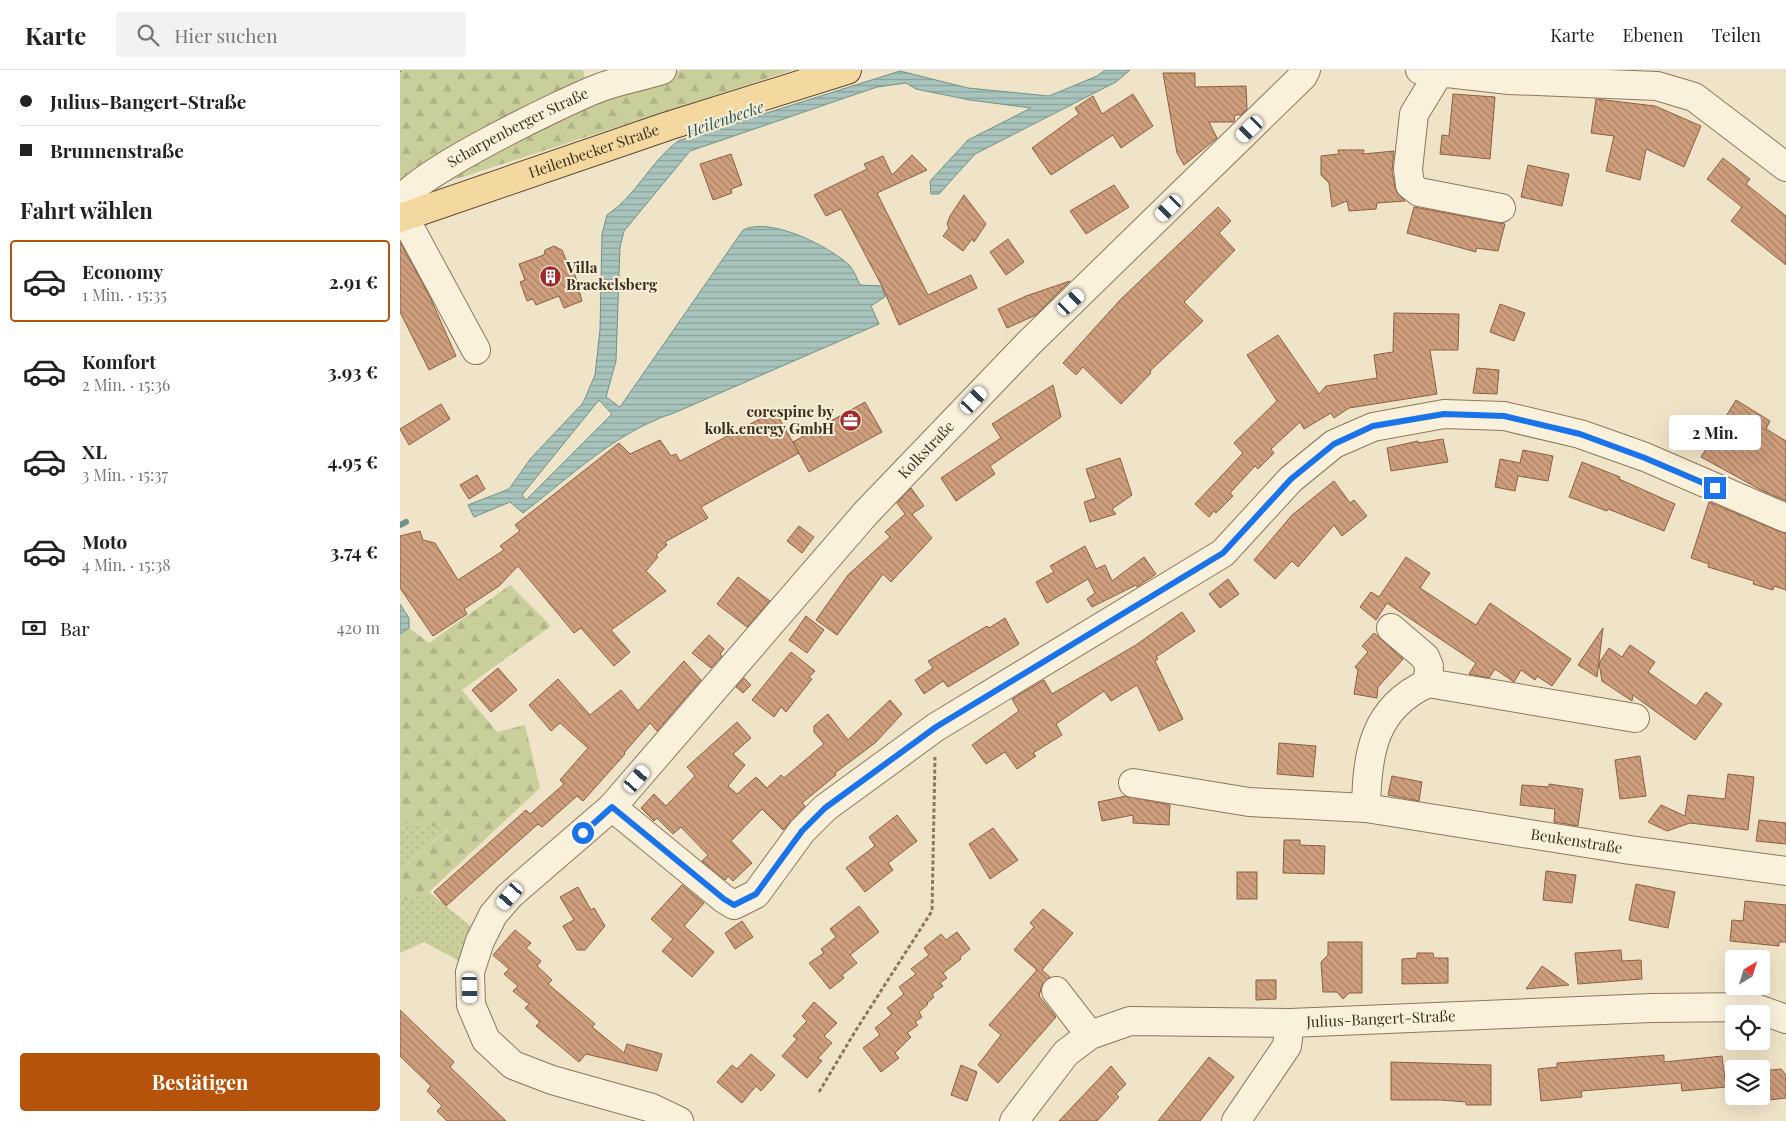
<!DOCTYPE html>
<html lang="de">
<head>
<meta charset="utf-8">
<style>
	:root { --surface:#fff; --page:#f2f2f2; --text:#222; --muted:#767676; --line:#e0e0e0; --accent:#b45309 }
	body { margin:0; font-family:"Playfair Display",serif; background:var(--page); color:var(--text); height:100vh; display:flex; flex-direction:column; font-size:19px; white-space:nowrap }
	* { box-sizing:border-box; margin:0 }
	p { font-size:16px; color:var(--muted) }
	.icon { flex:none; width:28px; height:28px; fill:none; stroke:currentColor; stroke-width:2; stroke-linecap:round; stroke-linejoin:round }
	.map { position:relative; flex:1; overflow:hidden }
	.details { display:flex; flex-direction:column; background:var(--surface); width:400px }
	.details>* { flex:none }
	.guide { display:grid; align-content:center; height:110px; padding:0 20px; background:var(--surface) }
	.needle { width:32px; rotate:38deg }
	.tools { position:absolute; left:1325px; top:880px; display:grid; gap:10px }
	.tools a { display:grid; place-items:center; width:45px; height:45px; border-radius:5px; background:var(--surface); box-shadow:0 5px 20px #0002; font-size:25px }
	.end { position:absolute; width:22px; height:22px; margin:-11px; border:6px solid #1a73e8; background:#fff; box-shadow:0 0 0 2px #fff }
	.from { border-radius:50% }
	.bubble { position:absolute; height:35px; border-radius:5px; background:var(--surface); box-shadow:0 5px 20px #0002; font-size:16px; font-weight:700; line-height:35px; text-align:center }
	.car { position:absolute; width:15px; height:30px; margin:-15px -8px; border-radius:6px; box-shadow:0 0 4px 1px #0007; background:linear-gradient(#fff 24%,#345 0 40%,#fff 0 76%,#345 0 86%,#fff 0) }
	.guide b { display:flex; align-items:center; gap:18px; height:48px; font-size:19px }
	.guide b+b { border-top:1px solid var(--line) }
	.guide i { width:12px; height:12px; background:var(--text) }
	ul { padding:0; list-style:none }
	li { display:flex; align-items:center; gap:15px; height:82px; margin:0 10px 8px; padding:0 10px; border:2px solid transparent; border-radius:5px }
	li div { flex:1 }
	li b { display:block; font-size:19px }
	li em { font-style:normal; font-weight:700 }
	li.current { border-color:var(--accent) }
	li>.icon { width:45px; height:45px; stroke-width:1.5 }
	h2 { padding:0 20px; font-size:22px; line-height:60px }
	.pay { display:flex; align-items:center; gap:12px; height:55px; padding:0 20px; font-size:19px }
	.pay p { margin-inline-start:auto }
	.primary-button { display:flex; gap:10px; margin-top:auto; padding:10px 20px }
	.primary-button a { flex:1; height:58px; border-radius:5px; background:var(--accent); color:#fff; font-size:20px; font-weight:700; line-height:58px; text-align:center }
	header { display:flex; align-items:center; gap:30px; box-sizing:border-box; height:70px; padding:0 25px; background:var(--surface); border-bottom:1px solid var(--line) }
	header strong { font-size:24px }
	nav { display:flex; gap:28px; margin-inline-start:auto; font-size:18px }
	.search { width:350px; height:45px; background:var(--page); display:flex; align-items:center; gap:12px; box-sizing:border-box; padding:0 18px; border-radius:5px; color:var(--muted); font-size:19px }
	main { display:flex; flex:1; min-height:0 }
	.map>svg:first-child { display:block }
</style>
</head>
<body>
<header>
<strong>Karte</strong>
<div class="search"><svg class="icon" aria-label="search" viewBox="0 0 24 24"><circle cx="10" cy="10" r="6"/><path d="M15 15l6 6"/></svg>Hier suchen</div>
<nav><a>Karte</a><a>Ebenen</a><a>Teilen</a></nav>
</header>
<main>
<section class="details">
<div class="guide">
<b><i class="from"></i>Julius-Bangert-Straße</b>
<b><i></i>Brunnenstraße</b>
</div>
<h2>Fahrt wählen</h2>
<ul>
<li class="current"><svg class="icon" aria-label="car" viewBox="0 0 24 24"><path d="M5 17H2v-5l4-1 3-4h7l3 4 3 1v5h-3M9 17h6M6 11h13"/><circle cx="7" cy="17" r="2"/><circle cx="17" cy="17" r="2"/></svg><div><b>Economy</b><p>1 Min. · 15:35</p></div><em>2.91 €</em></li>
<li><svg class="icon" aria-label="car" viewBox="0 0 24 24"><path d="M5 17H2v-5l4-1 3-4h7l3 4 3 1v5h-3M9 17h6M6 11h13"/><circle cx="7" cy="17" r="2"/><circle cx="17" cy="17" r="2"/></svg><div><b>Komfort</b><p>2 Min. · 15:36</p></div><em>3.93 €</em></li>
<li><svg class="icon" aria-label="car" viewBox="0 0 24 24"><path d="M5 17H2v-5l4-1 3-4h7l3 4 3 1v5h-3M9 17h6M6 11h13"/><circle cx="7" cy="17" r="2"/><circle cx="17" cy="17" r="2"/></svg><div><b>XL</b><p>3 Min. · 15:37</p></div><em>4.95 €</em></li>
<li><svg class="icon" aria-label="car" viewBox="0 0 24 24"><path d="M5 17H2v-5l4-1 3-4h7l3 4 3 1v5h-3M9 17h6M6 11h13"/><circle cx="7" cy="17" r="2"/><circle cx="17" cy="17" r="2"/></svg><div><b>Moto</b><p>4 Min. · 15:38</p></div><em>3.74 €</em></li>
</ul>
<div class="pay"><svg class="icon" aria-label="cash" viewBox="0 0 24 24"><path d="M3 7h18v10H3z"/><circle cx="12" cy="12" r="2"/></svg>Bar<p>420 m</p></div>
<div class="primary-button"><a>Bestätigen</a></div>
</section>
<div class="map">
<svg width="1386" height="1051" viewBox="0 0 1386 1051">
	<defs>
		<pattern id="grass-dots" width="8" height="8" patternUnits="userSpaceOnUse" patternTransform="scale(1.25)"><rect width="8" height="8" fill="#c9cf9b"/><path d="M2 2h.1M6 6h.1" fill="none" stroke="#aeb285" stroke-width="1.8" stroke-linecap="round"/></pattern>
		<pattern id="forest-firs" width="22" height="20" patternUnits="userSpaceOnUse" patternTransform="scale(1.25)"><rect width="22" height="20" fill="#c9cf9b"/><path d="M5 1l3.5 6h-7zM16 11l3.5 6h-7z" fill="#aeb285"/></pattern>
		<pattern id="water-rules" width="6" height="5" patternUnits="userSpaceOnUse" patternTransform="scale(1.25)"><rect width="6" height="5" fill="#a9c4bc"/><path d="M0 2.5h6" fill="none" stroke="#8ba098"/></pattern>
		<pattern id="building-back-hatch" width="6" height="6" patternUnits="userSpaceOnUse" patternTransform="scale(1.25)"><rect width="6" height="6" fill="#cf9f7d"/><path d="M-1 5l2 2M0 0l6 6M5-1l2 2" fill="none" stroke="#a98266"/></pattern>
	</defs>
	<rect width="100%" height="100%" fill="#f0e4c8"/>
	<g fill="url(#grass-dots)">
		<polygon points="0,753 49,757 0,801"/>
		<polygon points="29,822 74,859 61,892 24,872 0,883 0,832"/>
	</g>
	<g fill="url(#forest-firs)">
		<polygon points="0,0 183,0 189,27 282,0 393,0 10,124 0,129"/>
		<polygon points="110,515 151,556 62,620 97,662 125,655 140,718 29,822 0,832 0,801 49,758 0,753 0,564 9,558 29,573"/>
	</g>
	<g fill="url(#water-rules)" stroke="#6f938a" fill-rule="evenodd">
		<path d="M705,0H730L716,12L575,84L539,124H531L530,111L568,70L631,38L570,30L516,19L506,13L477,17L290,81L224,161L220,177L216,291L206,327L220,337L343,160C369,146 429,176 449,195C454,200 457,209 460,215L482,216L485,227L471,236L479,254L274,343C217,361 170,407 123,443L110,432L74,447L68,435L109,419L131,388L183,333L195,305L200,260L202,164L207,145C236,126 250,92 278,71L500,1L568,18L649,26L697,6ZM199,330L212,344L126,430L122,425Z"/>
		<polygon points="0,534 9,548 9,558 0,564"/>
	</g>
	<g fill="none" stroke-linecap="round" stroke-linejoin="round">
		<polyline stroke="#6f938a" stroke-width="6" points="0,455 6,452"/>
	</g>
	<g fill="url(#building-back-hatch)" stroke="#8d5f41">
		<polygon points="763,3 795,3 795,17 846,16 847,39 841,45 835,45 834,52 809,52 817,68 784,95 777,83"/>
		<polygon points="733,24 753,56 721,78 713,65 651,105 632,78 679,44 675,38 693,26 702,44"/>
		<polygon points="1053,24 1095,27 1090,89 1040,84 1042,65 1049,66"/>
		<polygon points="1196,29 1255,36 1301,56 1284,97 1246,79 1240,110 1206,101 1214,66 1191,63"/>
		<polygon points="938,80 964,80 963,84 994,81 992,101 995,117 997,123 1005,131 977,133 976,139 949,141 947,131 932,137 929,113 921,105 921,86 939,84"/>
		<polygon points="331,84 342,115 331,119 332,123 313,130 300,94"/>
		<polygon points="512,85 527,100 477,123 528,225 571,205 577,218 499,255 482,216 441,139 426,146 414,125 467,99 464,94 483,86 492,105"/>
		<polygon points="1323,88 1350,109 1346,114 1386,146 1386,195 1331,151 1342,137 1307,109"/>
		<polygon points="1128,95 1169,104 1162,136 1121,127"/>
		<polygon points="714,115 729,137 686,164 670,141"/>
		<polygon points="564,125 586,154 574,172 572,169 563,181 543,166 549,158 547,154 550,146"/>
		<polygon points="818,137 831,151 819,163 835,180 784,232 803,251 750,301 751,303 721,334 683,297 676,305 663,293 721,229"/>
		<polygon points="1014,137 1105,154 1098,181 1076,178 1076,182 1007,163"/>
		<polygon points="608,169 624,192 606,205 590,182"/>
		<polygon points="0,172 30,227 56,286 29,300 0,242"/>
		<polygon points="154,176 162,180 171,202 175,205 182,231 164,238 159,226 136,235 133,229 127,231 120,212 125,210 119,194 144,185 145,180"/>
		<polygon points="670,211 636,245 607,258 598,239 626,226"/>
		<polygon points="1100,234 1125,243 1114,271 1090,262"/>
		<polygon points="994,243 1059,244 1058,280 1030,280 1037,324 949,338 934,348 931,343 904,359 900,352 871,379 874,383 858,399 855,396 830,423 833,426 816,443 814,441 809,447 795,434 843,383 834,373 877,331 847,285 878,265 919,324 926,316 977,308 974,285 993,282"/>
		<polygon points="1077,298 1099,300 1097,324 1073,323"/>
		<polygon points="653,315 661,347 590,396 595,404 556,431 541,408 601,368 592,354"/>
		<polygon points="1336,330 1370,351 1366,359 1386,371 1386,431 1361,420 1301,387"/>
		<polygon points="465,332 482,362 409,402 393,372"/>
		<polygon points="41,334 50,349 9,375 0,359"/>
		<polygon points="375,341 399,383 301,437 308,448 265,472 267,475 256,485 258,487 246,501 266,521 211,560 230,582 214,596 181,558 174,563 118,496 99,516 64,539 67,544 33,566 0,518 0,466 20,461 23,470 35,473 58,510 104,480 100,476 120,461 115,455 219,373 230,384 260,370 271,386 276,384 280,391"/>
		<polygon points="1043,369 1048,392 991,401 987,378 1018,371 1018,373"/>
		<polygon points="1123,380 1153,386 1148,411 1118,406 1115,421 1095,417 1100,389 1120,393"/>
		<polygon points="720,388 732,425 712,439 716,444 690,452 684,432 696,428 686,399"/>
		<polygon points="1182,392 1220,407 1219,409 1275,434 1264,461 1208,439 1207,441 1169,427"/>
		<polygon points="77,405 85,419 69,429 60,415"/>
		<polygon points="934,411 950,433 954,430 967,446 942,466 934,455 898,497 892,491 875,509 854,490 892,445"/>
		<polygon points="511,418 524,436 512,444 532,468 491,512 483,504 437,565 416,550 448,505 490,467 485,462 505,444 497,433"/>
		<polygon points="1309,432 1386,464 1386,520 1374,516 1373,520 1353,514 1354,511 1308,497 1309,494 1291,488"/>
		<polygon points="399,456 414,467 402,483 387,471"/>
		<polygon points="685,476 696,499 705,495 712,511 744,487 756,504 737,517 736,515 692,537 687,529 695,523 688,509 647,533 636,512 654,502 650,496"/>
		<polygon points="1006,487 1030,503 1020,518 1076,555 1090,533 1171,589 1152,616 1137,606 1135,610 1121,600 1114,612 1095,599 1089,608 1069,604 1076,593 987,533 976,550 960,537 971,522 979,527"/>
		<polygon points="338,507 370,531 347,557 317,534"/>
		<polygon points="828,509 839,524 820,538 809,524"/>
		<polygon points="782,542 795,561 756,587 758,589 755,591 783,649 759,661 737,615 711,631 704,621 656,654 662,665 633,683 636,686 617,699 605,682 586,694 572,675 619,641 612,629 644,610 652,624 736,575"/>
		<polygon points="406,546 424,560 407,583 389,570"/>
		<polygon points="605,548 619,574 548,617 543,611 524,624 515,610 533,598 528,591 587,556 589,558"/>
		<polygon points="1203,558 1197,607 1178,595"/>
		<polygon points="974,563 1003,589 978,617 977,628 954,624 958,600 955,597 968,582 962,576"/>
		<polygon points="309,565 324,579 320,584 322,586 311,598 292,583"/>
		<polygon points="1230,575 1255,592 1248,602 1296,636 1306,622 1322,634 1295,670 1233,625 1232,631 1202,611 1199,593 1209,578 1222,587"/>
		<polygon points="391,582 415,601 409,607 412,609 386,642 381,637 374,647 352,630"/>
		<polygon points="284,591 301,610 257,661 250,653 224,683 225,684 183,731 177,726 142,757 138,754 46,836 34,822 126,740 130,744 164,714 160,710 188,678 160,653 151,661 129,635 158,609 190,645 221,620 238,641"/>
		<polygon points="98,598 117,620 91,642 72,620"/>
		<polygon points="344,608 351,615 343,623 336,617"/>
		<polygon points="490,630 502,644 475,673 435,703 436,705 402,733 405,736 383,760 362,739 331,771 352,793 333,811 328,806 325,810 302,791 308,785 281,757 273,764 257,748 254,751 241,738 254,724 266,736 295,706 287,697 337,652 351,668 333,684 345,695 328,716 337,724 356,707 367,718 381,705 384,708 424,674 414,662 414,656 428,644 448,670"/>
		<polygon points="879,673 916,676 913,707 877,704"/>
		<polygon points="1240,686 1246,726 1220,729 1215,690"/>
		<polygon points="1328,704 1354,707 1348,760 1290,753 1267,761 1248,752 1261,735 1285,746 1288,725 1325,729"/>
		<polygon points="992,706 1022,712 1019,731 988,725"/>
		<polygon points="1149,714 1183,719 1178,756 1154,752 1155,739 1120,735 1122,715 1149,717"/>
		<polygon points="726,726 770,735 769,755 733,753 733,745 702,751 698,732"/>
		<polygon points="497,745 517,771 488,793 493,800 465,822 446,798 475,776 469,767"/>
		<polygon points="1359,750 1386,753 1386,774 1356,771"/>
		<polygon points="593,758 618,790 590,809 569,774"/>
		<polygon points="884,770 900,770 900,775 925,776 924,804 883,803"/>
		<polygon points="1146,801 1176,805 1172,833 1143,830"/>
		<rect x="837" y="802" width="20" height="27"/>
		<polygon points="1236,814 1275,822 1268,858 1229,850"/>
		<polygon points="282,815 304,833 284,856 314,882 292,907 262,881 273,869 251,849"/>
		<polygon points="178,817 191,840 194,838 205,856 185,880 177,880 163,856 174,850 160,827"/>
		<polygon points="1345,831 1386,835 1386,872 1379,872 1379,876 1330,871 1332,850 1343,851"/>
		<polygon points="459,836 479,862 450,885 457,893 442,905 444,908 430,919 409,893 424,883 421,879 436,867 430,859"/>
		<polygon points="643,839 673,863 642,900 650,907 642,915 639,926 656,947 598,1013 578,995 601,965 589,955 637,900 614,880 634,857 630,853"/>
		<polygon points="342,851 353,867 335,879 325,863"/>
		<polygon points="115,860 131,873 126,878 141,891 137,896 152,910 148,914 195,954 192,957 224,983 227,974 262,984 257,1001 186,984 179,992 136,956 140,952 125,938 129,934 113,921 118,916 104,904 109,899 93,885"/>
		<polygon points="557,862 570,879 560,887 561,889 543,903 547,908 540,913 543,916 532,924 534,927 527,933 528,934 519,942 522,947 515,952 518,955 507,963 511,967 495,983 499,988 481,1002 463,978 480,965 475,958 492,944 487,938 504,924 499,917 516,904 511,899 529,885 524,878 541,864 546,870"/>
		<polygon points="928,872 962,872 962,923 949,923 943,929 937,922 923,922 921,892 928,885"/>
		<polygon points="1221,880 1222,891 1241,890 1242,909 1178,914 1175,883"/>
		<polygon points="1017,883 1033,883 1034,888 1048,888 1048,913 1002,914 1002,889 1017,888"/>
		<polygon points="1142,896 1169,915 1126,919"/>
		<polygon points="856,910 876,910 876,929 856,930"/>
		<polygon points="414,932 437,953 424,966 432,973 418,988 422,991 407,1008 382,986 397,969 393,966 407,951 402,946"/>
		<polygon points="0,940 54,992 50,997 106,1051 47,1051 37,1041 42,1036 27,1021 31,1016 0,986"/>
		<polygon points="351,984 375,1005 361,1021 356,1016 342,1033 317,1012 332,995 337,999"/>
		<polygon points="1264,985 1264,992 1322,986 1326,1017 1282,1021 1281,1013 1181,1021 1182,1027 1141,1031 1138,999 1157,997 1157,993"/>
		<polygon points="809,987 834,1007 800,1051 758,1051"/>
		<polygon points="991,992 1091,995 1091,1035 1066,1035 1066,1032 1041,1030 991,1030"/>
		<polygon points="561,995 577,1002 567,1031 551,1025"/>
		<polygon points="711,996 726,1014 716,1024 719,1027 697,1051 659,1051"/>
		<polygon points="1381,999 1386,1005 1386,1028 1361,1031 1361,1001"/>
	</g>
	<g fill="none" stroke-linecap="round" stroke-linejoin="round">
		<defs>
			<g id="minor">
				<polyline points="1020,0 1109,10 1257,16 1294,27 1386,97"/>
				<polyline points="1039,3 1014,44 1008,99 1010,115 1019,122 1101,138"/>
				<path id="s1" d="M7,146L1,131C16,103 165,31 199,18C219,10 241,7 262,0"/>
				<polyline points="4,147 76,280"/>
				<polyline points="991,558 1025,587 1029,596 1028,613"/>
				<path id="s2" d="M733,713L849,732L966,738L1230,780L1386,801"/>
				<polyline points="212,737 324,829 334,835 356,824 402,761 425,738 536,657 823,483 891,409 934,374 973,357 1044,344 1104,346 1180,364 1245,387 1386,448"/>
				<path d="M966,738C967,684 973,638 1028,613L1235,648"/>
				<polyline points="656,921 690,965"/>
				<path id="s3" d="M279,1051L252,1038L152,1010L113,995L86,970L71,935L70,902L80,871L93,845L109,826L212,737L465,444L629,273L903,6L906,0"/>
				<path id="s4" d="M614,1051L666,983L690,965L730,951L890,953L1252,938L1352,937L1386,949"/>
				<polyline points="836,1051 887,976 890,953"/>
			</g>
			<g id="major">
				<path id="s5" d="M0,148L268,56L447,0"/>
			</g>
		</defs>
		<use href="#minor" stroke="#8d765c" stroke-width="30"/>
		<use href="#major" stroke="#5b4430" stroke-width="30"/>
		<g stroke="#8d765c" stroke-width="3" stroke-dasharray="4 2.5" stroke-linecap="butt">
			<polyline points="0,1 0,2"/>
			<polyline points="419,1022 456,960 532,841 535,687"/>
		</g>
		<use href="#minor" stroke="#faf1dc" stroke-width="28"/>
		<use href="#major" stroke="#f3d9a0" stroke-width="28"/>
	</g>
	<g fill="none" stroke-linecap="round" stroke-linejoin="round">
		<polyline stroke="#1a73e8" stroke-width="6" points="183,763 212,737 324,829 334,835 356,824 402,761 425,738 536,657 823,483 891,409 934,374 973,356 1044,344 1104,346 1180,364 1245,388 1315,418"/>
	</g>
	<defs>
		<symbol id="building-disc" viewBox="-11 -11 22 22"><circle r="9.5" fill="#9e2a2b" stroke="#f7eed8"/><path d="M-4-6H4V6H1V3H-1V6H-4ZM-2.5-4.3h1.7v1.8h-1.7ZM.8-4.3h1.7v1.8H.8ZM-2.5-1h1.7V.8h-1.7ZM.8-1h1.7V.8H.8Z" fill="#fff"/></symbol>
		<symbol id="office-disc" viewBox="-11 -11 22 22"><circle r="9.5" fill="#9e2a2b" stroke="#f7eed8"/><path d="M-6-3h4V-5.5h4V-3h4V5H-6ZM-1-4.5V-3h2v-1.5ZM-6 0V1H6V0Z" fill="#fff"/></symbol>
	</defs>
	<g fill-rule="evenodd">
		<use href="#building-disc" x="138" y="194" width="25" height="25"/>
		<use href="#office-disc" x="438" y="338" width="25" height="25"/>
	</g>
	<g text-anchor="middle" stroke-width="4" stroke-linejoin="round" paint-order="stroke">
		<g font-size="15" fill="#3d2e20" stroke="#f7eed8">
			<text dy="5" stroke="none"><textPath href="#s1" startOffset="155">Scharpenberger Straße</textPath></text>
			<text dy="5" stroke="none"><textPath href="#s5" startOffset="205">Heilenbecker Straße</textPath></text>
			<text dy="5" stroke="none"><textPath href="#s3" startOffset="982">Kolkstraße</textPath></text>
			<text dy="5" stroke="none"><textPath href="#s2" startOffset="448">Beukenstraße</textPath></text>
			<text dy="5" stroke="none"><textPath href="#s4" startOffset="409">Julius-Bangert-Straße</textPath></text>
		</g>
		<g font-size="15" font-weight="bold" fill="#3d2e20" stroke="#f7eed8" text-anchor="start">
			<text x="166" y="203">Villa<tspan x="166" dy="17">Brackelsberg</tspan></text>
			<text x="434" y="347" text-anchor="end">corespine by<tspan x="434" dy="17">kolk.energy GmbH</tspan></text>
		</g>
		<g font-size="16" font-style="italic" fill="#2f5d5a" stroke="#f7eed8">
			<text transform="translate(325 49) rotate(-19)" y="6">Heilenbecke</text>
		</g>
	</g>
</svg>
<div class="tools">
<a><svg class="needle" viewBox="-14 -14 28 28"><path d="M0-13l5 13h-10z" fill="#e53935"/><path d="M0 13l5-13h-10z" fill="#767676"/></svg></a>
<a><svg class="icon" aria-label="locate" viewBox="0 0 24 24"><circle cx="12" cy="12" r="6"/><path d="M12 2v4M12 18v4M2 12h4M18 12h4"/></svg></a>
<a><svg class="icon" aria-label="layers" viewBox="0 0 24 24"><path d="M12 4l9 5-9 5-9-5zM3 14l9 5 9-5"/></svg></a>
</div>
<i class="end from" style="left:183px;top:763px"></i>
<i class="end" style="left:1315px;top:418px"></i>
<div class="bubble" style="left:1269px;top:345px;width:92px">2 Min.</div>
<i class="car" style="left:850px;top:59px;rotate:226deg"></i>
<i class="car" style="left:769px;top:138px;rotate:225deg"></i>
<i class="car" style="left:671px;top:232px;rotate:47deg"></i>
<i class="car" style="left:574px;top:330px;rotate:43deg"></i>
<i class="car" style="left:237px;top:709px;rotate:41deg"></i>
<i class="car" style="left:110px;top:826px;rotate:221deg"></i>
<i class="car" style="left:70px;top:918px;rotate:179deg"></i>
</div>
</main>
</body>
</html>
